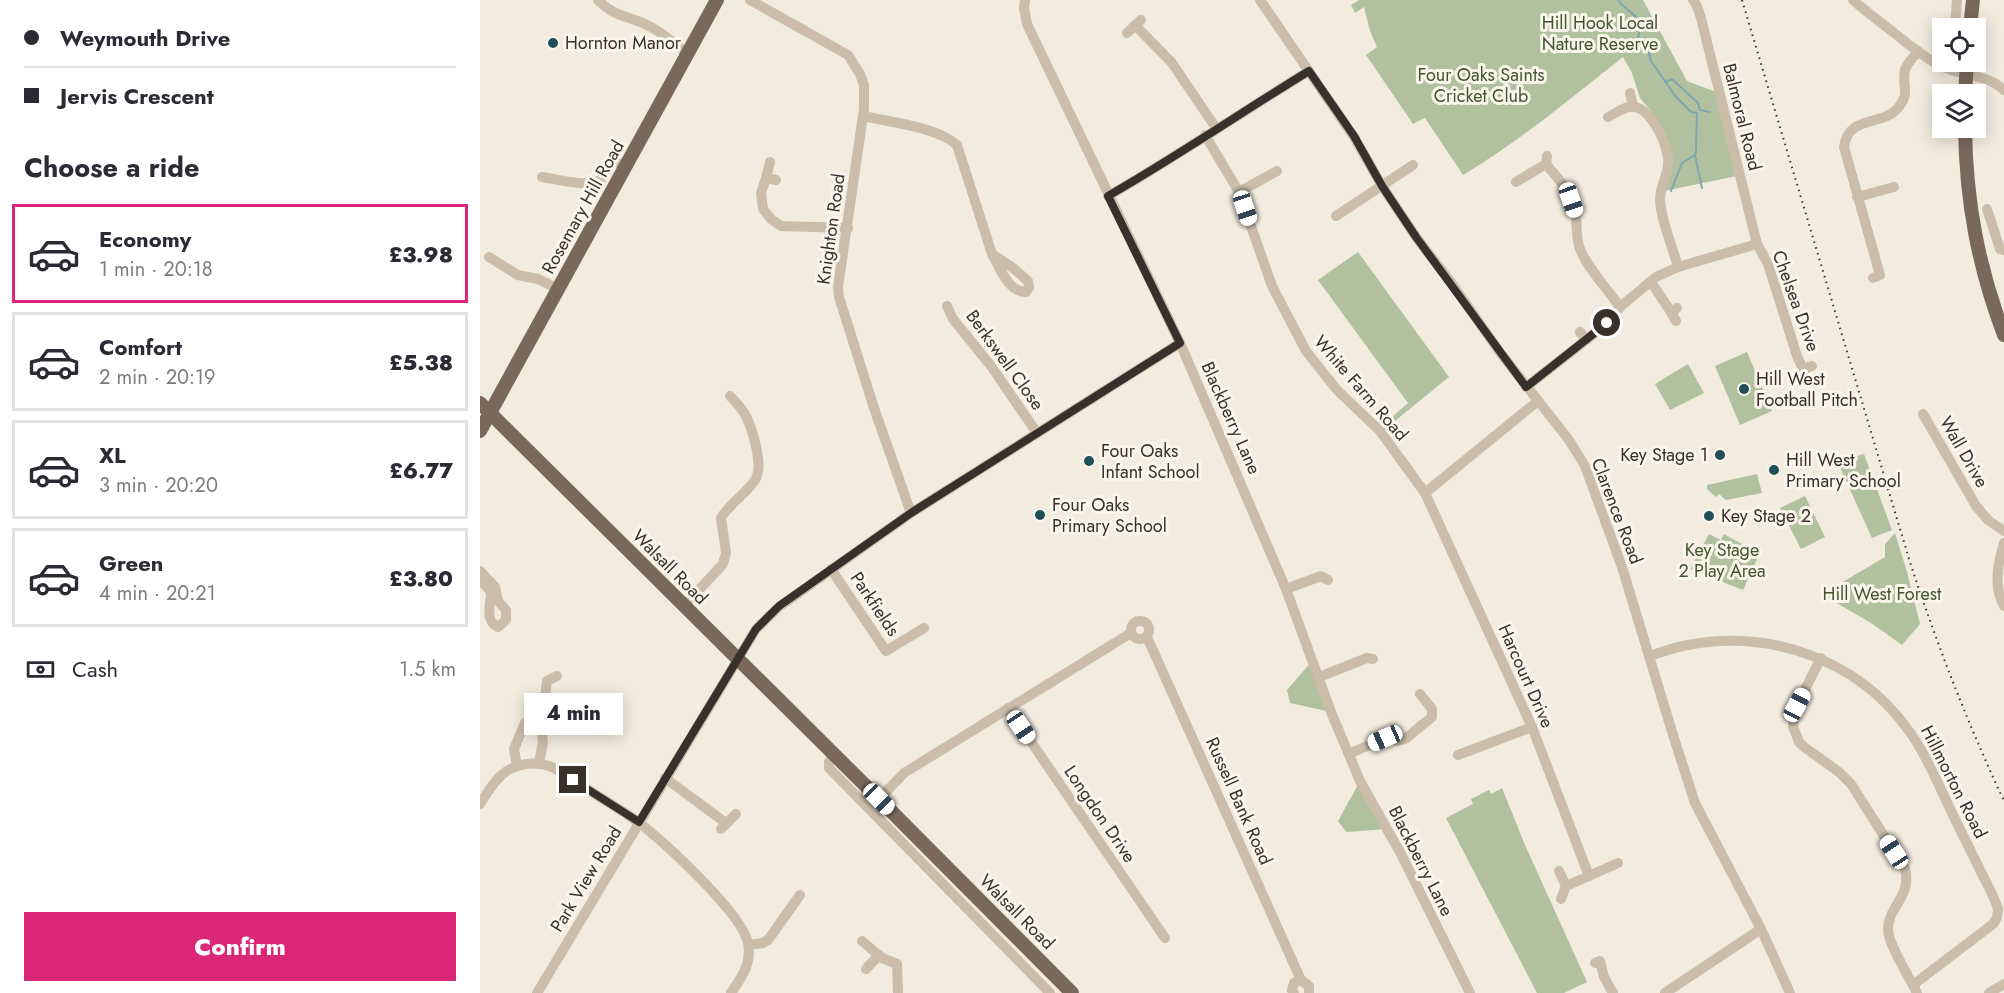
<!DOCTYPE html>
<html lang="en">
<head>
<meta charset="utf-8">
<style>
	:root { --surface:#fff; --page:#f7f7f7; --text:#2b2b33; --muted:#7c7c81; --line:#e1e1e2; --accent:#db2777 }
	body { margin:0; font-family:Jost,sans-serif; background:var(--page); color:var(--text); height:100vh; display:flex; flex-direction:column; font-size:22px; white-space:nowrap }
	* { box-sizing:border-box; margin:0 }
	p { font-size:20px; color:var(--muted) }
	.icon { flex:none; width:33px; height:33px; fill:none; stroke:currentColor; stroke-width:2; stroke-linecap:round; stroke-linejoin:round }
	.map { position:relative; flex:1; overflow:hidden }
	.details { display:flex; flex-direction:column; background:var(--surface); width:480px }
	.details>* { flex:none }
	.guide { display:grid; align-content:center; height:132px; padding:0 24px; background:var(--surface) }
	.fabs { position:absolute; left:1452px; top:18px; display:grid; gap:12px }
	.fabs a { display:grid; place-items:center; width:54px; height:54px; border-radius:0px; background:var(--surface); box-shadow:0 3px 15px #0003; font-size:30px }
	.end { position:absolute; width:27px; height:27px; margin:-14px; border:8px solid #38302a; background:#fff; box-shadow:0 0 0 3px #fff }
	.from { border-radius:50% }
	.bubble { position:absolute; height:42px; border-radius:0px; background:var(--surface); box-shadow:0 3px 15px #0003; font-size:20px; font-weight:800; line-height:42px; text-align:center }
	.car { position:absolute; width:18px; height:36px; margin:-18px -9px; border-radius:8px; box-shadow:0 0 4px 2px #0007; background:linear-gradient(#fff 24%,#345 0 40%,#fff 0 76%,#345 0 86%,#fff 0) }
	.guide b { display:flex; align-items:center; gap:21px; height:57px; font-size:22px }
	.guide b+b { border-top:2px solid var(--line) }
	.guide i { width:15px; height:15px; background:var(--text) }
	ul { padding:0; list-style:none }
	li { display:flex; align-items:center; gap:18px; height:99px; margin:0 12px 9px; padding:0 12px; border:3px solid var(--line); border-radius:0px }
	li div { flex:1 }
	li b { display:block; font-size:22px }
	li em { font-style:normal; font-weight:800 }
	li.on { border-color:var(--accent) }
	li>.icon { width:54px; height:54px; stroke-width:1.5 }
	h2 { padding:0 24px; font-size:27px; line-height:72px }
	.pay { display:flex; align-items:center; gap:15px; height:66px; padding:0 24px; font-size:22px }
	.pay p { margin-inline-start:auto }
	.action { display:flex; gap:12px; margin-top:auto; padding:12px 24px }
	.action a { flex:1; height:69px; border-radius:0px; background:var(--accent); color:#fff; font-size:24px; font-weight:800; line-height:69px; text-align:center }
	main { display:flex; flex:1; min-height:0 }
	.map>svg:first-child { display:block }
</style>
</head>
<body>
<main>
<section class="details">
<div class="guide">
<b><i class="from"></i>Weymouth Drive</b>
<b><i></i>Jervis Crescent</b>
</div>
<h2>Choose a ride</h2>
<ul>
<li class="on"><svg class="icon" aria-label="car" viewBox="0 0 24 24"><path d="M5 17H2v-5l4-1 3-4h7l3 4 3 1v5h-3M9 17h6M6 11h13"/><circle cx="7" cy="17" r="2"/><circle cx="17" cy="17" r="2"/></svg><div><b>Economy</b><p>1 min · 20:18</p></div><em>£3.98</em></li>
<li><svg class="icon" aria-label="car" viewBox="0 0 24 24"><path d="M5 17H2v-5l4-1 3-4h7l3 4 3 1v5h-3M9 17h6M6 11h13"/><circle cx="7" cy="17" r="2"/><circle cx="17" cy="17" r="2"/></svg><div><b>Comfort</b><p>2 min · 20:19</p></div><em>£5.38</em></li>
<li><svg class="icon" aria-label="car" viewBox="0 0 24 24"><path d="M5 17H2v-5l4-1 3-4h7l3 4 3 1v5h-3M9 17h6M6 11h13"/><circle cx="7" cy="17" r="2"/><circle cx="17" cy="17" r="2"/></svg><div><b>XL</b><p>3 min · 20:20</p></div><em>£6.77</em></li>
<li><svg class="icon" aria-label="car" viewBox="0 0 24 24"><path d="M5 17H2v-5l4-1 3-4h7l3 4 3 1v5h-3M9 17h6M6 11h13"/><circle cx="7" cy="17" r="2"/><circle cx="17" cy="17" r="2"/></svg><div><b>Green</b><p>4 min · 20:21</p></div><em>£3.80</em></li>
</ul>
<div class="pay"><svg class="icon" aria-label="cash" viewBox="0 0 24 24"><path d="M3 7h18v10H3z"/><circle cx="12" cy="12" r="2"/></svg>Cash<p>1.5 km</p></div>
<div class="action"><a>Confirm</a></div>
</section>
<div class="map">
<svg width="1524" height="993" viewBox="0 0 1524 993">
	<rect width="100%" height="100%" fill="#f2ecdf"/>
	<g fill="#b1c19f">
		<path d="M879,0H1163L1207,81L1236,92L1257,176L1184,191L1192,159L1176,117L1160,98L1152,73L1143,57C1091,98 1040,141 983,175L945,118L933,124L886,55L897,47L890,31L884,7L875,13L871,5Z"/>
		<polygon points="878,252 969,377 905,429 902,426 928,403 838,280"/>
		<polygon points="1267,352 1292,411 1260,425 1235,366"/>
		<polygon points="1208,364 1224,393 1190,410 1175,384"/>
		<polygon points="1384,454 1412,530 1392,538 1357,461"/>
		<polygon points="1277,474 1282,493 1246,500 1239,494 1236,497 1227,489 1227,485"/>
		<polygon points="1325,496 1345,537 1321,549 1300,508"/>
		<polygon points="1415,533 1427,572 1440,624 1422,645 1391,623 1348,598 1351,585 1356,586 1405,557 1405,544"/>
		<polygon points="1229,534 1241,540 1244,534 1262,544 1260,549 1278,557 1263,590 1210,569"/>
		<polygon points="833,660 851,712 810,703 807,690"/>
		<polygon points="880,781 907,829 866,832 858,821"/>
		<polygon points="1022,788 1045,845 1107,982 1084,993 1057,993 966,818 993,804 991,799 1009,790 1011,794"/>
	</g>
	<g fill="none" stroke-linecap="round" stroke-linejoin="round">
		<g stroke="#7ea7af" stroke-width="2">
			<polyline points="1139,0 1140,3 1155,16 1155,24 1160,28 1158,38 1168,49 1171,61 1196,97 1211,112 1217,113 1216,151 1215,155 1202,163 1191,191"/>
			<polyline points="1186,82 1192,79 1194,81 1218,103 1220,110 1230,112"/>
			<polyline points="1215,155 1222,188"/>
		</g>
		<g stroke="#cbbdaa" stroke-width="10">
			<path d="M118,0C135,17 145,15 165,24C180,31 195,43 208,54"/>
			<polyline points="270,0 368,55 380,74 384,85 384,109 358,287 359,297 394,408 431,513"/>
			<polyline points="545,0 544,8 547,24 700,343 806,589 851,712 880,781 921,854 990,993"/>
			<polyline points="780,0 874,137 902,186 936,237 973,285 1019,351 1089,440 1105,466 1142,567 1193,735 1215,803 1281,929 1310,993"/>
			<polyline points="1213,0 1217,6 1221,18 1277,244 1288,264 1317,356 1323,369"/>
			<path d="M1373,0C1391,16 1410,29 1428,44C1439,52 1451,62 1463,67C1483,76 1507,74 1524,90"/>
			<polyline points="655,25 692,63 736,128"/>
			<polyline points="1475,28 1477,0"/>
			<polyline points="647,33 661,20"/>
			<polyline points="1150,93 1153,106"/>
			<path d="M383,116C410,122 457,127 477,145L512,254L533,268L548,281L549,287L546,292C528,292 520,268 512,254"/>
			<path d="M1128,117C1135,114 1142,108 1149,107C1170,104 1186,142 1188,158C1190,171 1180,186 1180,199C1181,221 1192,245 1198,267"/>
			<polyline points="725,135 759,192 792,286 826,351 857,390 900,431 945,493 1058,401"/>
			<polyline points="290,162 286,178 296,180"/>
			<path d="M1066,164C1079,180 1094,195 1096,216C1097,227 1096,239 1100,249C1106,266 1129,291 1140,307"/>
			<path d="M62,177C76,179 108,188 120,180C125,177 128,168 131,163L136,162L146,166"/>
			<polyline points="286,178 281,193 283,209 291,219 301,226 368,228"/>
			<polyline points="1036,182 1066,164 1067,156"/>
			<polyline points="759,192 797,171"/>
			<path d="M628,196C696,157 762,112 829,71"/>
			<polyline points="1377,197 1414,187"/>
			<polyline points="1507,209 1520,249 1524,250"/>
			<polyline points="856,216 933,165"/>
			<polyline points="9,257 38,275 58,279 78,289"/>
			<path d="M1393,278L1400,275L1364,147C1368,115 1402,126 1417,109C1432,92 1421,87 1425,70C1427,63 1434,57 1438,51"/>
			<polyline points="1171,282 1191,312"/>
			<polyline points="467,306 473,319 511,366 557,433"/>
			<polyline points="1196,321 1191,312 1197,308"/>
			<polyline points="1106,340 1127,323 1140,307 1176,277 1198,267 1277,244"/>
			<polyline points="1327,381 1323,369 1332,366"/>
			<polyline points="1046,387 1106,340 1100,332"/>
			<polyline points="1443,414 1496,506 1508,520 1524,531"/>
			<polyline points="945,493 1052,727 1109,876 1086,886 1081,899"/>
			<path d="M1524,543C1518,563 1513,586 1524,606"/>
			<polyline points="351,569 406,651 444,628"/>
			<path d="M0,571L15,587L18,601L26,610V620L18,627C4,620 11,605 11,592L0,579"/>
			<polyline points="806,589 841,576 848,580"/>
			<path d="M204,606L243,564L246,553L241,518C250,503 266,494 275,480C284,467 273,432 267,418C263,410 256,402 250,396"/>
			<circle cx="660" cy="630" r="9"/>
			<polyline points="667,637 821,980"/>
			<path d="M1169,656C1182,652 1195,647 1208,645C1290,629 1377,660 1426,727C1446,753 1459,786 1473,815C1482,834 1492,853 1501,872C1507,884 1514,896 1518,909L1517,918L1513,924L1433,985"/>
			<path d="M1341,658L1317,705L1314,715L1313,727L1316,734L1319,742L1324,747L1359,772L1371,784L1425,869C1432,898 1408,905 1408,930C1408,944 1430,978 1437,993"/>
			<polyline points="839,677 887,658 893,659"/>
			<polyline points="528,708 685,938"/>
			<polyline points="869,754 905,738 918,741 925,739 952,717 952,709 940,694"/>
			<polyline points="978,755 1052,727"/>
			<polyline points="355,756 349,762 349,768 570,993"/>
			<polyline points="59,764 63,742 59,713 65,697 67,681 77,676"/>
			<polyline points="37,766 34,749 45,723"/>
			<polyline points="185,778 246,823"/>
			<polyline points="399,799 424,773 651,633"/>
			<path d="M0,804C12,785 22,767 46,764C54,763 62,764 69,766C82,771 93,780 104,787C122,799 141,809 158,822C184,842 262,913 268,943C272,963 262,977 251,993"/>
			<polyline points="241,829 256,814"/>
			<polyline points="1079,871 1086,886"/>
			<polyline points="1109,876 1138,863"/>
			<polyline points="382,941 402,958 417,964 418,993"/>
			<polyline points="269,945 283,943 288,940 320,895"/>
			<polyline points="1115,963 1120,961 1124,977 1133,993"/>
			<polyline points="386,969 399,955"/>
			<polyline points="57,993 276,629 299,607 431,513 700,343"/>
			<polyline points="814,993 812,990 814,983 821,980 829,986 829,993"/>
			<polyline points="1185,993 1281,929"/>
			<polyline points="1509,993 1524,984"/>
		</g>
		<g stroke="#7a695b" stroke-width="14">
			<polyline points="1490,28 1493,0"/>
			<polyline points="1485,94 1487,62"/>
			<path d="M1485,128C1486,201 1498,266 1524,335"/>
			<polyline points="0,403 399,799 592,993"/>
			<polyline points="0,431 237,0"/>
		</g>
		<path stroke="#38302a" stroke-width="2" stroke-dasharray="1.5 4.5" stroke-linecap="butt" d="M1262,0L1429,559C1456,642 1487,722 1524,801"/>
	</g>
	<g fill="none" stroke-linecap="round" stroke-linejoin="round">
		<path stroke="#38302a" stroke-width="8" d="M93,780L159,822L276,629L299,606L431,513L700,343L628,196C696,157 762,112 829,71L874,136L902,186L936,237L1046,387L1127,323"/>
	</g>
	<g fill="#204e59" stroke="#faf5eb" stroke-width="2">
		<circle cx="73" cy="43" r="6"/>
		<circle cx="1264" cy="389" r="6"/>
		<circle cx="1240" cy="455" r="6"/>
		<circle cx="609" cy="461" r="6"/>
		<circle cx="1294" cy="470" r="6"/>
		<circle cx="560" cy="515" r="6"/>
		<circle cx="1229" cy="516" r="6"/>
	</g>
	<g text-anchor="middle" stroke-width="6" stroke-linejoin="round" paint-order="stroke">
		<g font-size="18" fill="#42562e" stroke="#faf5eb">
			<text x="1120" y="29">Hill Hook Local<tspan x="1120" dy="21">Nature Reserve</tspan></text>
			<text x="1001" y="81">Four Oaks Saints<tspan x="1001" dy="21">Cricket Club</tspan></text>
			<text x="1242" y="556">Key Stage<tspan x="1242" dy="21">2 Play Area</tspan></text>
			<text x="1402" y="600">Hill West Forest</text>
		</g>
		<g font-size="18" fill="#38302a" stroke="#faf5eb" text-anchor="start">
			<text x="85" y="49">Hornton Manor</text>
			<text x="1276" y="385">Hill West<tspan x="1276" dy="21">Football Pitch</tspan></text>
			<text x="621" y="457">Four Oaks<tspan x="621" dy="21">Infant School</tspan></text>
			<text x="1228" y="461" text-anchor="end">Key Stage 1</text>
			<text x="1306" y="466">Hill West<tspan x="1306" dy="21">Primary School</tspan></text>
			<text x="572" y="511">Four Oaks<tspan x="572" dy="21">Primary School</tspan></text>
			<text x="1241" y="522">Key Stage 2</text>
		</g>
		<g font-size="18" fill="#38302a" stroke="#faf5eb">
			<text transform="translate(1262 117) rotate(76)" y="6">Balmoral Road</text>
			<text transform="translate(103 207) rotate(-61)" y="6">Rosemary Hill Road</text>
			<text transform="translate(351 229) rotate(-82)" y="6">Knighton Road</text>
			<text transform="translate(1316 301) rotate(70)" y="6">Chelsea Drive</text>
			<text transform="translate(525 360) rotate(54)" y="6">Berkswell Close</text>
			<text transform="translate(881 388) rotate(49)" y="6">White Farm Road</text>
			<text transform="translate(751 418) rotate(66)" y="6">Blackberry Lane</text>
			<text transform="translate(1484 452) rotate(60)" y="6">Wall Drive</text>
			<text transform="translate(1137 511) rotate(69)" y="6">Clarence Road</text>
			<text transform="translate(190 567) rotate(45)" y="6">Walsall Road</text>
			<text transform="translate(395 604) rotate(56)" y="6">Parkfields</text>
			<text transform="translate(1046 676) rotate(66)" y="6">Harcourt Drive</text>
			<text transform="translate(1474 782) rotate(63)" y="6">Hillmorton Road</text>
			<text transform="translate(759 801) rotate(66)" y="6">Russell Bank Road</text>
			<text transform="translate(620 814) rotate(56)" y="6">Longdon Drive</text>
			<text transform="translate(941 861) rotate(63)" y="6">Blackberry Lane</text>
			<text transform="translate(106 879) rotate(-59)" y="6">Park View Road</text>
			<text transform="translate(537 912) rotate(45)" y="6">Walsall Road</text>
		</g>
	</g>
</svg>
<div class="fabs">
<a><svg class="icon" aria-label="locate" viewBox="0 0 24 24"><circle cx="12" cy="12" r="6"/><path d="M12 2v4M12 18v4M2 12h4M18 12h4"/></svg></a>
<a><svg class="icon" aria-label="layers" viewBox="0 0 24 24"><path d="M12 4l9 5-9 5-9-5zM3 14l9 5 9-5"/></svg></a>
</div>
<i class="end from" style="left:1127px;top:323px"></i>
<i class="end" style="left:93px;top:780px"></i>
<div class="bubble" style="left:44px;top:693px;width:99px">4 min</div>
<i class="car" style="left:1091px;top:200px;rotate:161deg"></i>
<i class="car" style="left:765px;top:208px;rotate:162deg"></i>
<i class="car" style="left:1317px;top:705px;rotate:28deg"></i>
<i class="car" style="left:541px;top:727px;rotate:146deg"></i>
<i class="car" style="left:905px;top:738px;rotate:246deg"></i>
<i class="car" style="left:399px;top:799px;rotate:135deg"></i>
<i class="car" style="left:1414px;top:852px;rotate:327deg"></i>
</div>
</main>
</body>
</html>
